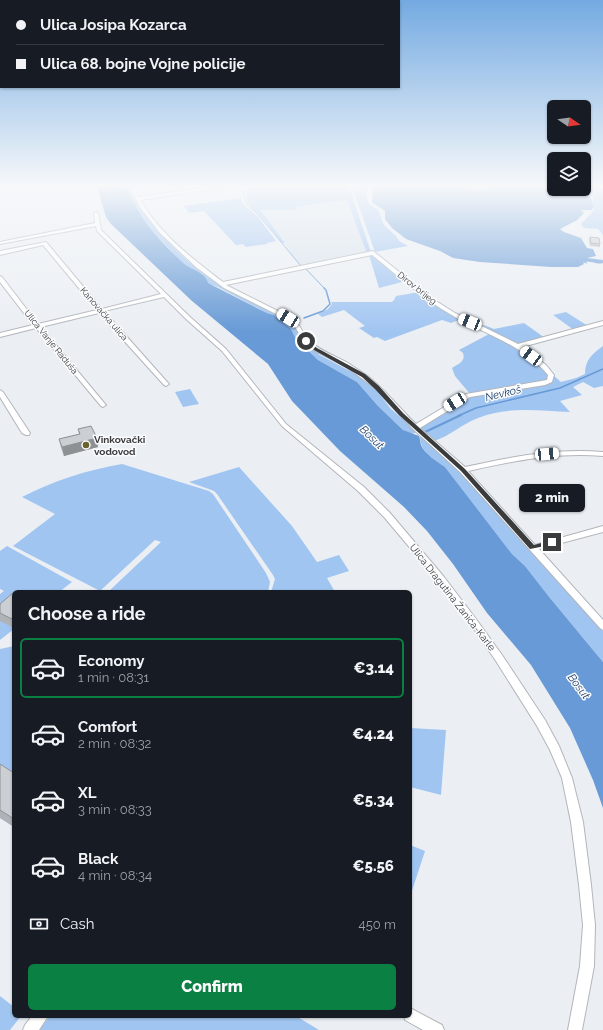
<!DOCTYPE html>
<html lang="en">
<head>
<meta charset="utf-8">
<style>
	:root { --surface:#171b24; --page:#20242c; --text:#f1f3f6; --muted:#9ea1a6; --line:#363941; --accent:#0b8043 }
	body { margin:0; font-family:Raleway,sans-serif; background:var(--page); color:var(--text); height:100vh; display:flex; flex-direction:column; font-size:15px; white-space:nowrap }
	* { box-sizing:border-box; margin:0 }
	p { font-size:13px; color:var(--muted) }
	.icon { flex:none; width:22px; height:22px; fill:none; stroke:currentColor; stroke-width:2; stroke-linecap:round; stroke-linejoin:round }
	.map { position:relative; flex:1; overflow:hidden }
	.side { position:absolute; left:12px; top:590px; width:400px; height:428px; display:flex; flex-direction:column; background:var(--surface); border-radius:6px; box-shadow:0 1px 3px #0004 }
	.side>* { flex:none }
	.guide { position:absolute; left:0px; top:0px; width:400px; height:88px; box-shadow:0 1px 3px #0004; display:grid; align-content:center; height:88px; padding:0 16px; background:var(--surface) }
	.needle { width:26px; rotate:103deg }
	.buttons { position:absolute; left:547px; top:100px; display:grid; gap:8px }
	.buttons a { display:grid; place-items:center; width:44px; height:44px; border-radius:6px; background:var(--surface); box-shadow:0 1px 3px #0004; font-size:20px }
	.end { position:absolute; width:18px; height:18px; margin:-9px; border:5px solid #3a3b3d; background:#fff; box-shadow:0 0 0 2px #fff }
	.from { border-radius:50% }
	.bubble { position:absolute; height:28px; border-radius:6px; background:var(--surface); box-shadow:0 1px 3px #0004; font-size:13px; font-weight:800; line-height:28px; text-align:center }
	.car { position:absolute; width:12px; height:24px; margin:-12px -6px; border-radius:5px; box-shadow:0 0 3px 1px #0007; background:linear-gradient(#fff 24%,#345 0 40%,#fff 0 76%,#345 0 86%,#fff 0) }
	.guide b { display:flex; align-items:center; gap:14px; height:38px; font-size:15px }
	.guide b+b { border-top:1px solid var(--line) }
	.guide i { width:10px; height:10px; background:var(--text) }
	ul { padding:0; list-style:none }
	li { display:flex; align-items:center; gap:12px; height:60px; margin:0 8px 6px; padding:0 8px; border:2px solid transparent; border-radius:6px }
	li div { flex:1 }
	li b { display:block; font-size:15px }
	li em { font-style:normal; font-weight:800 }
	li.on { border-color:var(--accent) }
	li>.icon { width:36px; height:36px; stroke-width:1.5 }
	h2 { padding:0 16px; font-size:18px; line-height:48px }
	.pay { display:flex; align-items:center; gap:10px; height:44px; padding:0 16px; font-size:15px }
	.pay p { margin-inline-start:auto }
	.primary-button { display:flex; gap:8px; margin-top:auto; padding:8px 16px }
	.primary-button a { flex:1; height:46px; border-radius:6px; background:var(--accent); color:#fff; font-size:16px; font-weight:800; line-height:46px; text-align:center }
	.map>svg:first-child { display:block }
</style>
</head>
<body>
<div class="map">
<svg width="603" height="1030" viewBox="0 0 603 1030">
	<rect width="100%" height="100%" fill="#ebeff4"/>
	<polygon fill="#dae3ed" points="347,200 367,254 302,266 289,251 285,243 260,210 295,210 295,207"/>
	<g fill="#a1c5f1">
		<path d="M127,187H130C146,225 192,270 228,290C247,300 268,307 286,318C293,323 296,330 301,337C306,344 313,348 320,353L318,354L363,378L374,387L391,409L418,432L411,434L403,430L378,406L357,382L318,360L296,339L291,329L274,315L267,313L218,287L207,283L202,274L185,266L155,234L135,208Z"/>
		<polygon points="248,187 349,187 371,252 367,254 347,200 295,207 295,210 260,210 285,243 282,243 265,221 249,205 246,197"/>
		<polygon points="352,187 368,187 366,193 368,203 378,210 384,225 396,236 399,241 408,246 375,252"/>
		<polygon points="588,187 602,187 603,190 603,235 598,229 584,228 581,224 595,209 593,208 593,198"/>
		<polygon points="241,198 243,204 258,217 276,241 267,243 267,244 246,247 243,244 236,245 204,211 189,213 184,206"/>
		<polygon points="369,255 373,255 406,281 379,288"/>
		<polygon points="419,292 459,320 451,323 442,320 385,341 377,337 374,338 359,328 365,326 344,310 322,317 318,314 328,309 332,304 331,302 392,302 394,300 396,296"/>
		<polygon points="566,312 588,326 574,330 553,315"/>
		<polygon points="524,323 545,338 517,345 483,326 484,325 494,329"/>
		<path d="M491,333C512,345 531,358 549,374L548,379L542,383L470,394L455,376L452,368C458,364 466,362 463,353L459,350Z"/>
		<path d="M603,346V386L594,388L583,382L573,387L582,395L560,401L570,412C539,411 507,406 478,418C462,424 450,436 434,441L418,427L471,396L552,381L553,375L561,382L576,378L585,374C585,360 592,354 603,346Z"/>
		<polygon points="190,389 199,404 183,407 175,392"/>
		<path d="M423,436L451,461L603,629V662L550,598L525,566L512,554L445,467C434,460 420,451 420,437Z"/>
		<path d="M122,464L209,491L213,494L266,573L270,582L268,592H108L161,542L155,540L100,591L13,546L55,514L22,497C53,481 87,470 122,464Z"/>
		<polygon points="239,467 292,526 317,562 339,555 349,571 327,578 335,592 271,592 275,579 273,575 217,494 214,491 189,482"/>
		<polygon points="7,546 72,582 59,592 14,592 14,629 0,640 0,594 4,591 0,589 0,551"/>
		<polygon points="14,646 14,827 0,818 0,649"/>
		<polygon points="410,728 446,730 441,795 410,787"/>
		<polygon points="410,845 425,851 410,897"/>
		<polygon points="0,996 14,1007 14,1016 21,1016 10,1030 0,1030"/>
		<polygon points="50,1016 296,1016 319,1030 39,1030"/>
	</g>
	<g fill="#679ad6">
		<path d="M97,187H127C138,218 159,240 182,262C190,270 205,271 208,283L267,313L274,315L291,329L296,339L318,360L357,382L378,406L403,430L419,436C420,439 420,441 421,445C425,454 436,461 445,467L512,554L525,566L550,598L603,662V808L593,780L570,728L531,665L487,613L453,564L427,531L404,507L340,451L292,401L268,364L192,301L111,224L106,217Z"/>
		<path d="M373,187H468L480,190L489,187H554V189H584L585,187C588,195 596,202 592,210H581L584,213L577,220L560,229L564,232L581,238L587,248L593,249L596,256L587,258L603,260V263C597,265 592,261 586,262L587,264L583,262L584,264L578,267H551L480,262L453,258L440,251L406,239L392,228L385,219V211L372,202Z"/>
	</g>
	<g fill="none" stroke-linecap="round" stroke-linejoin="round">
		<g stroke="#679ad6" stroke-width="1">
			<polyline points="246,187 243,194 247,204 261,218 301,266"/>
			<polyline points="595,187 601,200 600,202"/>
			<polyline points="305,268 325,289"/>
		</g>
		<g stroke="#679ad6" stroke-width="1.5">
			<polyline points="304,318 323,311 330,304 326,290 324,288"/>
			<polyline points="458,416 476,408 560,388 603,369"/>
		</g>
		<polyline stroke="#679ad6" stroke-width="2" points="423,433 461,415"/>
		<defs>
			<g id="minor">
				<path d="M130,187H134L139,197L209,187H223L141,200C156,231 195,261 223,282L373,251L433,299L455,313L518,344L603,321V325L522,347L546,365L554,375L552,382L545,385L470,397L420,428L465,467C511,457 555,448 603,452V456C557,452 513,461 468,471L535,545L603,526V532L539,549L603,620V630L600,628L460,472L413,429L375,388L345,366L314,350L304,342L294,325L286,319L224,288L196,267L160,233L140,207ZM372,255C397,275 422,298 450,314C483,334 523,344 548,375L547,380L466,394L416,424C399,408 385,389 366,375C360,371 354,367 348,363C336,356 319,351 309,340C301,332 302,325 290,317L226,285Z"/>
				<polygon points="96,212 98,213 101,230 190,317 226,349 286,424 364,487 390,513 444,577 476,619 502,655 545,720 559,746 572,778 583,822 591,885 595,925 594,966 582,1030 568,1030 580,966 583,925 579,885 571,822 562,778 550,750 537,726 496,661 470,623 438,581 384,517 358,491 282,426 222,351 186,319 164,297 104,311 168,383 169,384 166,386 164,385 99,313 41,327 105,404 106,405 103,407 101,406 36,328 0,337 0,333 33,325 0,282 0,276 2,277 38,324 97,310 43,245 0,255 0,251 46,242 102,309 161,294 97,231 96,226 0,244 0,242 95,223 94,213"/>
				<polygon points="0,390 3,392 30,433 29,435 26,435 22,433 0,397"/>
				<polygon points="410,1008 442,1025 444,1030 423,1030 405,1020 404,1016 410,1016"/>
				<polygon points="32,1016 48,1016 39,1030 23,1030 25,1025"/>
			</g>
		</defs>
		<use href="#minor" stroke="#b2b5ba" stroke-width="2"/>
		<use href="#minor" fill="#fff" fill-rule="evenodd"/>
	</g>
	<g fill="#afb2b6">
		<polygon points="590,237 600,244 600,247 590,246 589,240"/>
		<polygon points="78,429 98,447 64,456 61,448 59,439 79,434"/>
		<polygon points="14,592 14,628 0,621 0,604"/>
		<polygon points="0,764 14,773 14,827 0,818"/>
	</g>
	<polygon fill="#8e9194" points="97,438 98,447 64,456 62,447"/>
	<g fill="#cbcfd4" stroke="#8e9194">
		<polygon points="590,237 599,238 600,244 591,243"/>
		<polygon points="91,426 97,438 62,447 59,439 80,434 78,429"/>
		<polygon points="14,592 14,620 0,613 0,604"/>
		<polygon points="0,764 14,773 14,819 0,810"/>
	</g>
	<linearGradient id="sky" x2="0" y2="1"><stop stop-color="#74aae1"/><stop offset="0.56" stop-color="#f6f8fa"/><stop offset="1" stop-color="#f6f8fa" stop-opacity="0"/></linearGradient>
	<rect width="603" height="332" fill="url(#sky)"/>
	<polygon fill="#3a3b3d" points="306,339 317,348 365,374 379,386 403,413 465,469 534,545 552,540 555,541 555,544 530,549 461,471 399,415 375,389 362,377 314,350 305,342"/>
	<circle fill="#67622e" stroke="#fbfcfe" stroke-width="1.5" cx="86" cy="445" r="4"/>
	<g text-anchor="middle" stroke-width="3" stroke-linejoin="round" paint-order="stroke">
		<g font-size="9" fill="#3a3b3d" stroke="#fbfcfe">
			<text transform="translate(417 288) rotate(38)" y="3">Dirov brijeg</text>
			<text transform="translate(104 314) rotate(49)" y="3">Kanovačka ulica</text>
			<text transform="translate(51 342) rotate(51)" y="3">Ulica Vanje Raduša</text>
		</g>
		<g font-size="10" font-weight="bold" fill="#3a3b3d" stroke="#fbfcfe" text-anchor="start">
			<text x="94" y="443">Vinkovački<tspan x="94" dy="12">vodovod</tspan></text>
		</g>
		<g font-size="10" fill="#3a3b3d" stroke="#fbfcfe">
			<text transform="translate(453 597) rotate(52)" y="4">Ulica Dragutina Žanića-Karle</text>
		</g>
		<g font-size="11" font-style="italic" fill="#13365d" stroke="#fbfcfe">
			<text transform="translate(503 393) rotate(-14)" y="4">Nevkoš</text>
			<text transform="translate(372 437) rotate(44)" y="4">Bosut</text>
			<text transform="translate(579 686) rotate(53)" y="4">Bosut</text>
		</g>
	</g>
</svg>
<div class="buttons">
<a><svg class="needle" viewBox="-14 -14 28 28"><path d="M0-13l5 13h-10z" fill="#e53935"/><path d="M0 13l5-13h-10z" fill="#9ea1a6"/></svg></a>
<a><svg class="icon" aria-label="layers" viewBox="0 0 24 24"><path d="M12 4l9 5-9 5-9-5zM3 14l9 5 9-5"/></svg></a>
</div>
<i class="end from" style="left:306px;top:341px"></i>
<i class="end" style="left:552px;top:542px"></i>
<div class="bubble" style="left:519px;top:484px;width:66px">2 min</div>
<i class="car" style="left:288px;top:318px;rotate:302deg"></i>
<i class="car" style="left:470px;top:322px;rotate:292deg"></i>
<i class="car" style="left:531px;top:356px;rotate:306deg"></i>
<i class="car" style="left:455px;top:402px;rotate:239deg"></i>
<i class="car" style="left:547px;top:454px;rotate:85deg"></i>
<div class="guide">
<b><i class="from"></i>Ulica Josipa Kozarca</b>
<b><i></i>Ulica 68. bojne Vojne policije</b>
</div>
<section class="side">
<h2>Choose a ride</h2>
<ul>
<li class="on"><svg class="icon" aria-label="car" viewBox="0 0 24 24"><path d="M5 17H2v-5l4-1 3-4h7l3 4 3 1v5h-3M9 17h6M6 11h13"/><circle cx="7" cy="17" r="2"/><circle cx="17" cy="17" r="2"/></svg><div><b>Economy</b><p>1 min · 08:31</p></div><em>€3.14</em></li>
<li><svg class="icon" aria-label="car" viewBox="0 0 24 24"><path d="M5 17H2v-5l4-1 3-4h7l3 4 3 1v5h-3M9 17h6M6 11h13"/><circle cx="7" cy="17" r="2"/><circle cx="17" cy="17" r="2"/></svg><div><b>Comfort</b><p>2 min · 08:32</p></div><em>€4.24</em></li>
<li><svg class="icon" aria-label="car" viewBox="0 0 24 24"><path d="M5 17H2v-5l4-1 3-4h7l3 4 3 1v5h-3M9 17h6M6 11h13"/><circle cx="7" cy="17" r="2"/><circle cx="17" cy="17" r="2"/></svg><div><b>XL</b><p>3 min · 08:33</p></div><em>€5.34</em></li>
<li><svg class="icon" aria-label="car" viewBox="0 0 24 24"><path d="M5 17H2v-5l4-1 3-4h7l3 4 3 1v5h-3M9 17h6M6 11h13"/><circle cx="7" cy="17" r="2"/><circle cx="17" cy="17" r="2"/></svg><div><b>Black</b><p>4 min · 08:34</p></div><em>€5.56</em></li>
</ul>
<div class="pay"><svg class="icon" aria-label="cash" viewBox="0 0 24 24"><path d="M3 7h18v10H3z"/><circle cx="12" cy="12" r="2"/></svg>Cash<p>450 m</p></div>
<div class="primary-button"><a>Confirm</a></div>
</section>
</div>
</body>
</html>
